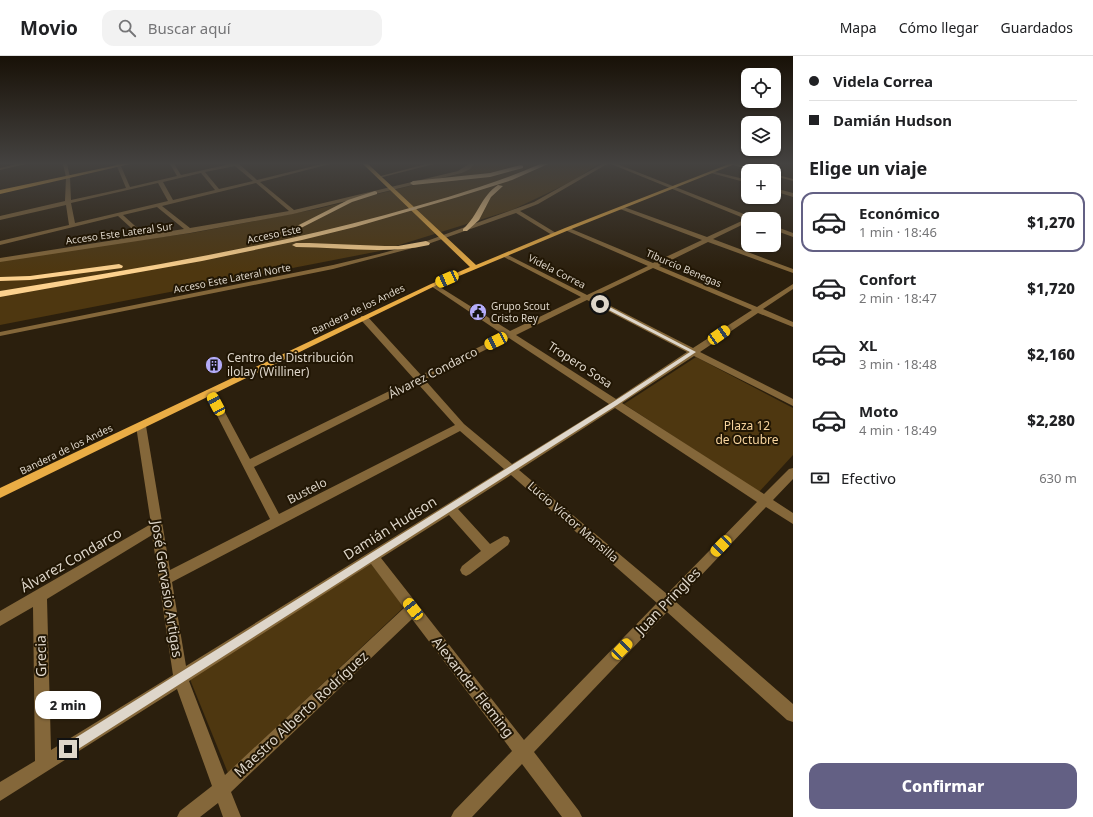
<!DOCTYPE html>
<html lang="es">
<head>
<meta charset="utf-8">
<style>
	:root { --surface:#fff; --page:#f2f2f2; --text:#202124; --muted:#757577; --line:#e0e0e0; --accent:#636084 }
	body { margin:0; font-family:"Noto Sans",sans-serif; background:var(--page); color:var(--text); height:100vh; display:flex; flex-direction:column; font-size:15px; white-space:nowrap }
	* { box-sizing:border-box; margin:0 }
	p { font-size:13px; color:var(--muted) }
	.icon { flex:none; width:22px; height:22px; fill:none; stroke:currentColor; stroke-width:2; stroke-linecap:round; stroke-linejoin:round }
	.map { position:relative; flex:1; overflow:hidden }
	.panel { display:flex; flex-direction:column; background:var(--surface); width:300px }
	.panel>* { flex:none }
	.banner { display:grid; align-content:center; height:88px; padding:0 16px; background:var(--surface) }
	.buttons { position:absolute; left:741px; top:12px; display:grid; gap:8px }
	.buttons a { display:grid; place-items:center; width:40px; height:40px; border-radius:8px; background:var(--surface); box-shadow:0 1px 3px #0004; font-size:20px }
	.end { position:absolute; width:18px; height:18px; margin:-9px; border:5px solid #ded6ca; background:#111; box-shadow:0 0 0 2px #111 }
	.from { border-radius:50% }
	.bubble { position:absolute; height:28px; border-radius:12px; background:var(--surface); box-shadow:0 1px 3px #0004; font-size:13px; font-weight:800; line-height:28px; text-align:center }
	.car { position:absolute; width:12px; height:24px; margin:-12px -6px; border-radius:5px; box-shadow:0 0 3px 1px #0007; background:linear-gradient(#f5c518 24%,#345 0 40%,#f5c518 0 76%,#345 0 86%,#f5c518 0) }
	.banner b { display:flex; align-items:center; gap:14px; height:38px; font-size:15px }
	.banner b+b { border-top:1px solid var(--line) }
	.banner i { width:10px; height:10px; background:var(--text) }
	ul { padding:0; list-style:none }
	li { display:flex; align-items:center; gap:12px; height:60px; margin:0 8px 6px; padding:0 8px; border:2px solid transparent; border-radius:12px }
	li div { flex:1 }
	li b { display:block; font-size:15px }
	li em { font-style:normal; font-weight:800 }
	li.active { border-color:var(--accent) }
	li>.icon { width:36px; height:36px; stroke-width:1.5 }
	h2 { padding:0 16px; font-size:18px; line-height:48px }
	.pay { display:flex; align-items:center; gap:10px; height:44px; padding:0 16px; font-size:15px }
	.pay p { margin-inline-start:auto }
	.button { display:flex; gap:8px; margin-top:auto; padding:8px 16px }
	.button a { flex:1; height:46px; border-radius:12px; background:var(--accent); color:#fff; font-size:16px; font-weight:800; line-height:46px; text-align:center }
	header { display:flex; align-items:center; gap:24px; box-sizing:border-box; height:56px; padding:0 20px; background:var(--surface); border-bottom:1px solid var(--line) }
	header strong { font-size:19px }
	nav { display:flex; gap:22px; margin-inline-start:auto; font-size:14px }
	.search { width:280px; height:36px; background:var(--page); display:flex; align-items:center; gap:10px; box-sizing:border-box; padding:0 14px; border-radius:12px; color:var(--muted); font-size:15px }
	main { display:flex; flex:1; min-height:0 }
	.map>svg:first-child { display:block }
</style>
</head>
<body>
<header>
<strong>Movio</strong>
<div class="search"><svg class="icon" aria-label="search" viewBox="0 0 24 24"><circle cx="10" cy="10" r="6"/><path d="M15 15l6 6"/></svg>Buscar aquí</div>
<nav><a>Mapa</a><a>Cómo llegar</a><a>Guardados</a></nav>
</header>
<main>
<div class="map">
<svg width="793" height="761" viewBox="0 0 793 761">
	<rect width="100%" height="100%" fill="#2b1f0d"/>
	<g fill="#4e3710">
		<polygon points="475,108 598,108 575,124 512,154 380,195 0,269 0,205 81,192 192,177 317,153 462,117"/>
		<polygon points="696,301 793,352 793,399 759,436 624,348"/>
		<polygon points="371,508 404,551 228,717 189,621"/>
	</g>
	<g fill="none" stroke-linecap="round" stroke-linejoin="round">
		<g fill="#84673a" fill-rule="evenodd">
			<polygon points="17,108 26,108 0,114 0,112"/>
			<path d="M63,108H67L70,121L71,144L126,132L116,108H120L130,131L177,120L170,108H174L181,119L230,108H239L257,124L322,108H330L260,126L294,154L458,115L469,108H474L470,113L462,117L293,158L190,177L0,206V202L140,180L118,160L0,189V185L69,169L66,149L0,164V160L65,145L66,121ZM235,110L253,125L219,133L205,116ZM201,117L215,134L173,144L163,126ZM158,127L168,145L75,167L71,147ZM256,127L289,155L190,172L162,150ZM157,151L184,173L145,179L123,159Z"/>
			<polygon points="426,108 434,108 379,122 377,121"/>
			<polygon points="602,108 607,108 538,148 520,155 556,177 556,179 552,179 516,157 428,188 333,213 0,280 0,276 333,209 379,198 424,186 534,146"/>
			<path d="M611,108H617L754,162L755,163H748V166L713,183L793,213V217L708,186L659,210L757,251L793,228V233L763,253L793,266V271L758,257L700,296L793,343V350L694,300L622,347L764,438L789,413L793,412V423L773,444L793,457V468L766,451L676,546L793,648V666L787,664L667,556L534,696L579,755L582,761H562L522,708L472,761H451L454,755L512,695L412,563L231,736L241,761H223L218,747L200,761H177L180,755L212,730L177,633L0,745V726L35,705L33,551L0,570V555L151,468L136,370L138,368H144L146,370L170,514L270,463L205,336L207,334H213L250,403L414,323L361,264V260H367L421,319L504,279L431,230V228H435L510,275L581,241L502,200V198H506L587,239L648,210L565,174V172H569L653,207L702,184L620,153V151H624L707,181L746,163ZM653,212L752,254L693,292L593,241ZM587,244L687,296L616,343L516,279ZM509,282L609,348L512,408L464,368L425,324ZM418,328L455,369L279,458L254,411ZM615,352L757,446L667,538L519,414ZM460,375L504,413L186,610L172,526ZM511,419L657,547L524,684L381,502L449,459L481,495L462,510L460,514L462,518L466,520L470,518L508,489L510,485L508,481L504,480L490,488L458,453ZM152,479L173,619L51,694L47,543ZM371,508L404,552L225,719L189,625Z"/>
			<polygon points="730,108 737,108 760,115 753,115"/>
			<polygon points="711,115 748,124 748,127 711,117"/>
			<polygon points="774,118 793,123 793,125 774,120"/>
			<polygon points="774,132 793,137 793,141 774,135"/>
			<polygon points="774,170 793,177 793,181 774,174"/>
		</g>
		<g fill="#eaad45" fill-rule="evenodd">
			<polygon points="122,108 130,108 0,138 0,134"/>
			<polygon points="363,108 368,108 476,209 565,172 729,108 735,108 569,174 435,230 0,442 0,432 431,228 470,211"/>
		</g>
		<g fill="#fcd18e" fill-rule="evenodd">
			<path d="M540,108H548L512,124L458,141L355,171L302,184L202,205L0,241V235C129,214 259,193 385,159C438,144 490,130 540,108Z"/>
			<polygon points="521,109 523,110 523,112 490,121 413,129 410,127 413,125 490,117"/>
			<path d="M498,129L503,130L491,141L479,164L467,175H463V173C478,160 481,140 498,129Z"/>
			<polygon points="375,135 377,136 377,138 352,146 297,174 255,187 251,185 293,172 348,144"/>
			<path d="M426,185L430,187L429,189C384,199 341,191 296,191L292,189L296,187H309L385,190H398Z"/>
			<polygon points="119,208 123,210 122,212 30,224 0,225 0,221 30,220"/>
		</g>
	</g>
	<linearGradient id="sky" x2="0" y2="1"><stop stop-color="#181107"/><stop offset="0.5" stop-color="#444240"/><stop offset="1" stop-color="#444240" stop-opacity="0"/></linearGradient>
	<rect width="793" height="215" fill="url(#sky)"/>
	<polygon fill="#ded6ca" points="599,247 602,247 696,296 617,349 72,697 68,698 64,697 63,693 64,689 613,346 690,296 599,249"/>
	<defs>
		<symbol id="civic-disc" viewBox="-11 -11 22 22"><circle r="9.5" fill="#b4acf9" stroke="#211604"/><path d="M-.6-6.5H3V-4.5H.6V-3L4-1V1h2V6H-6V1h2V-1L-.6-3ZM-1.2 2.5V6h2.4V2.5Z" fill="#111"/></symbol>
		<symbol id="building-disc" viewBox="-11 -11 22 22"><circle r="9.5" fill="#b4acf9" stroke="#211604"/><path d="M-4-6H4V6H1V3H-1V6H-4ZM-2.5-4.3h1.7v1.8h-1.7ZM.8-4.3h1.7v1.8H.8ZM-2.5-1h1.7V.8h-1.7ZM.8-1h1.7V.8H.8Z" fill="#111"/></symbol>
	</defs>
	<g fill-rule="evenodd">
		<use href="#civic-disc" x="468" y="246" width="20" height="20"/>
		<use href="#building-disc" x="204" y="299" width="20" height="20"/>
	</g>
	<g text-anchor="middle" stroke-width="4" stroke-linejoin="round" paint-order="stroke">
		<g font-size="10" fill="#ded6ca" stroke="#211604">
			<text transform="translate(119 177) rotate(-8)" y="4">Acceso Este Lateral Sur</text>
			<text transform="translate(274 178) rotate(-12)" y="4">Acceso Este</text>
			<text transform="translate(684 212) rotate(23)" y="4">Tiburcio Benegas</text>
			<text transform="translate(557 215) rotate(27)" y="4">Videla Correa</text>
			<text transform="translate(232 222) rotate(-11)" y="4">Acceso Este Lateral Norte</text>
			<text transform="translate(358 253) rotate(-26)" y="4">Bandera de los Andes</text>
			<text transform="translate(66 393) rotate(-26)" y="4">Bandera de los Andes</text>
		</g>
		<g font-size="10" fill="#ded6ca" stroke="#211604" text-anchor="start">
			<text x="491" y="254">Grupo Scout<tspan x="491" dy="12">Cristo Rey</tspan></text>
		</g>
		<g font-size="12" fill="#ded6ca" stroke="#211604" text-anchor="start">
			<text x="227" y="306">Centro de Distribución<tspan x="227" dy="14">ilolay (Williner)</tspan></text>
		</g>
		<g font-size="12" fill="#ded6ca" stroke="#211604">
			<text transform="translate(580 309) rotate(33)" y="4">Tropero Sosa</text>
			<text transform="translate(433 317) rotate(-27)" y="4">Álvarez Condarco</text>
			<text transform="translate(307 435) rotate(-27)" y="4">Bustelo</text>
			<text transform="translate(573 466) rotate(41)" y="4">Lucio Víctor Mansilla</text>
		</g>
		<g font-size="12" fill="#f7d49e" stroke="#211604">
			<text x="747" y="374">Plaza 12<tspan x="747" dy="14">de Octubre</tspan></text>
		</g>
		<g font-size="14" fill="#ded6ca" stroke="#211604">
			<text transform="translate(390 472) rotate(-32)" y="5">Damián Hudson</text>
			<text transform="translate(71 504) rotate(-30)" y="5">Álvarez Condarco</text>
			<text transform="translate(167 533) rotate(81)" y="5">José Gervasio Artigas</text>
			<text transform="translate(668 545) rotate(-46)" y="5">Juan Pringles</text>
			<text transform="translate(41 600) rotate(-91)" y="5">Grecia</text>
			<text transform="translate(473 631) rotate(52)" y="5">Alexander Fleming</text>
			<text transform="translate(301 658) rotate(-43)" y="5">Maestro Alberto Rodríguez</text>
		</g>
	</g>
</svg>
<div class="buttons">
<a><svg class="icon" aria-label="locate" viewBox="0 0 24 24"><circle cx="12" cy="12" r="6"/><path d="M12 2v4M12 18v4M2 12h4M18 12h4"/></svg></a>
<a><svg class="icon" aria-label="layers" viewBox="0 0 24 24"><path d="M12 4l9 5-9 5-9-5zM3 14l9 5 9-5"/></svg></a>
<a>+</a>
<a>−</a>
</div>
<i class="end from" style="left:600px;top:248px"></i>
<i class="end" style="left:68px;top:693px"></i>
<div class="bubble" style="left:35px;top:635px;width:66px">2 min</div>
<i class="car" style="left:447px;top:223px;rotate:246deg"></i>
<i class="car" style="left:719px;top:279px;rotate:56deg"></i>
<i class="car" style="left:496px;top:285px;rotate:243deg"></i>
<i class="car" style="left:216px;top:348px;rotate:332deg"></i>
<i class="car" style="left:721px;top:490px;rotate:224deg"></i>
<i class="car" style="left:413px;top:553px;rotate:322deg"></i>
<i class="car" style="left:622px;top:593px;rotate:44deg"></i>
</div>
<section class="panel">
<div class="banner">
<b><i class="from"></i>Videla Correa</b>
<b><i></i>Damián Hudson</b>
</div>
<h2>Elige un viaje</h2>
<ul>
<li class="active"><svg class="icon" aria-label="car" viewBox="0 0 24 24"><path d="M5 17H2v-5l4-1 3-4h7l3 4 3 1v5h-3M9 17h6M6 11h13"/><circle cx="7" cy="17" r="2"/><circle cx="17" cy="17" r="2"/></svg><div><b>Económico</b><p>1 min · 18:46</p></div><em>$1,270</em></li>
<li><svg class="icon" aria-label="car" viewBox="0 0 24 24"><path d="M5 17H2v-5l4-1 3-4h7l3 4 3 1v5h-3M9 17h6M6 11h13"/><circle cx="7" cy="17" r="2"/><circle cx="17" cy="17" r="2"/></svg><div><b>Confort</b><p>2 min · 18:47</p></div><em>$1,720</em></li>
<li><svg class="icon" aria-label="car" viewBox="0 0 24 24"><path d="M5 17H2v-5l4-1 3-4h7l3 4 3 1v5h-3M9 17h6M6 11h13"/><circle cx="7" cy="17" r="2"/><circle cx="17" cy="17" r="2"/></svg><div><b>XL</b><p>3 min · 18:48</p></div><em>$2,160</em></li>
<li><svg class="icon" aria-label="car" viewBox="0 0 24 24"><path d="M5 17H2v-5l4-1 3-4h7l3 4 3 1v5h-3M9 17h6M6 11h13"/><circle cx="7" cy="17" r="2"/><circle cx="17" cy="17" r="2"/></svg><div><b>Moto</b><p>4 min · 18:49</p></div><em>$2,280</em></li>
</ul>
<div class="pay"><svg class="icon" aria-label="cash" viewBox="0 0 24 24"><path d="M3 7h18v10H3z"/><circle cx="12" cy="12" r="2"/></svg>Efectivo<p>630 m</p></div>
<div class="button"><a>Confirmar</a></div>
</section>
</main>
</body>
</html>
